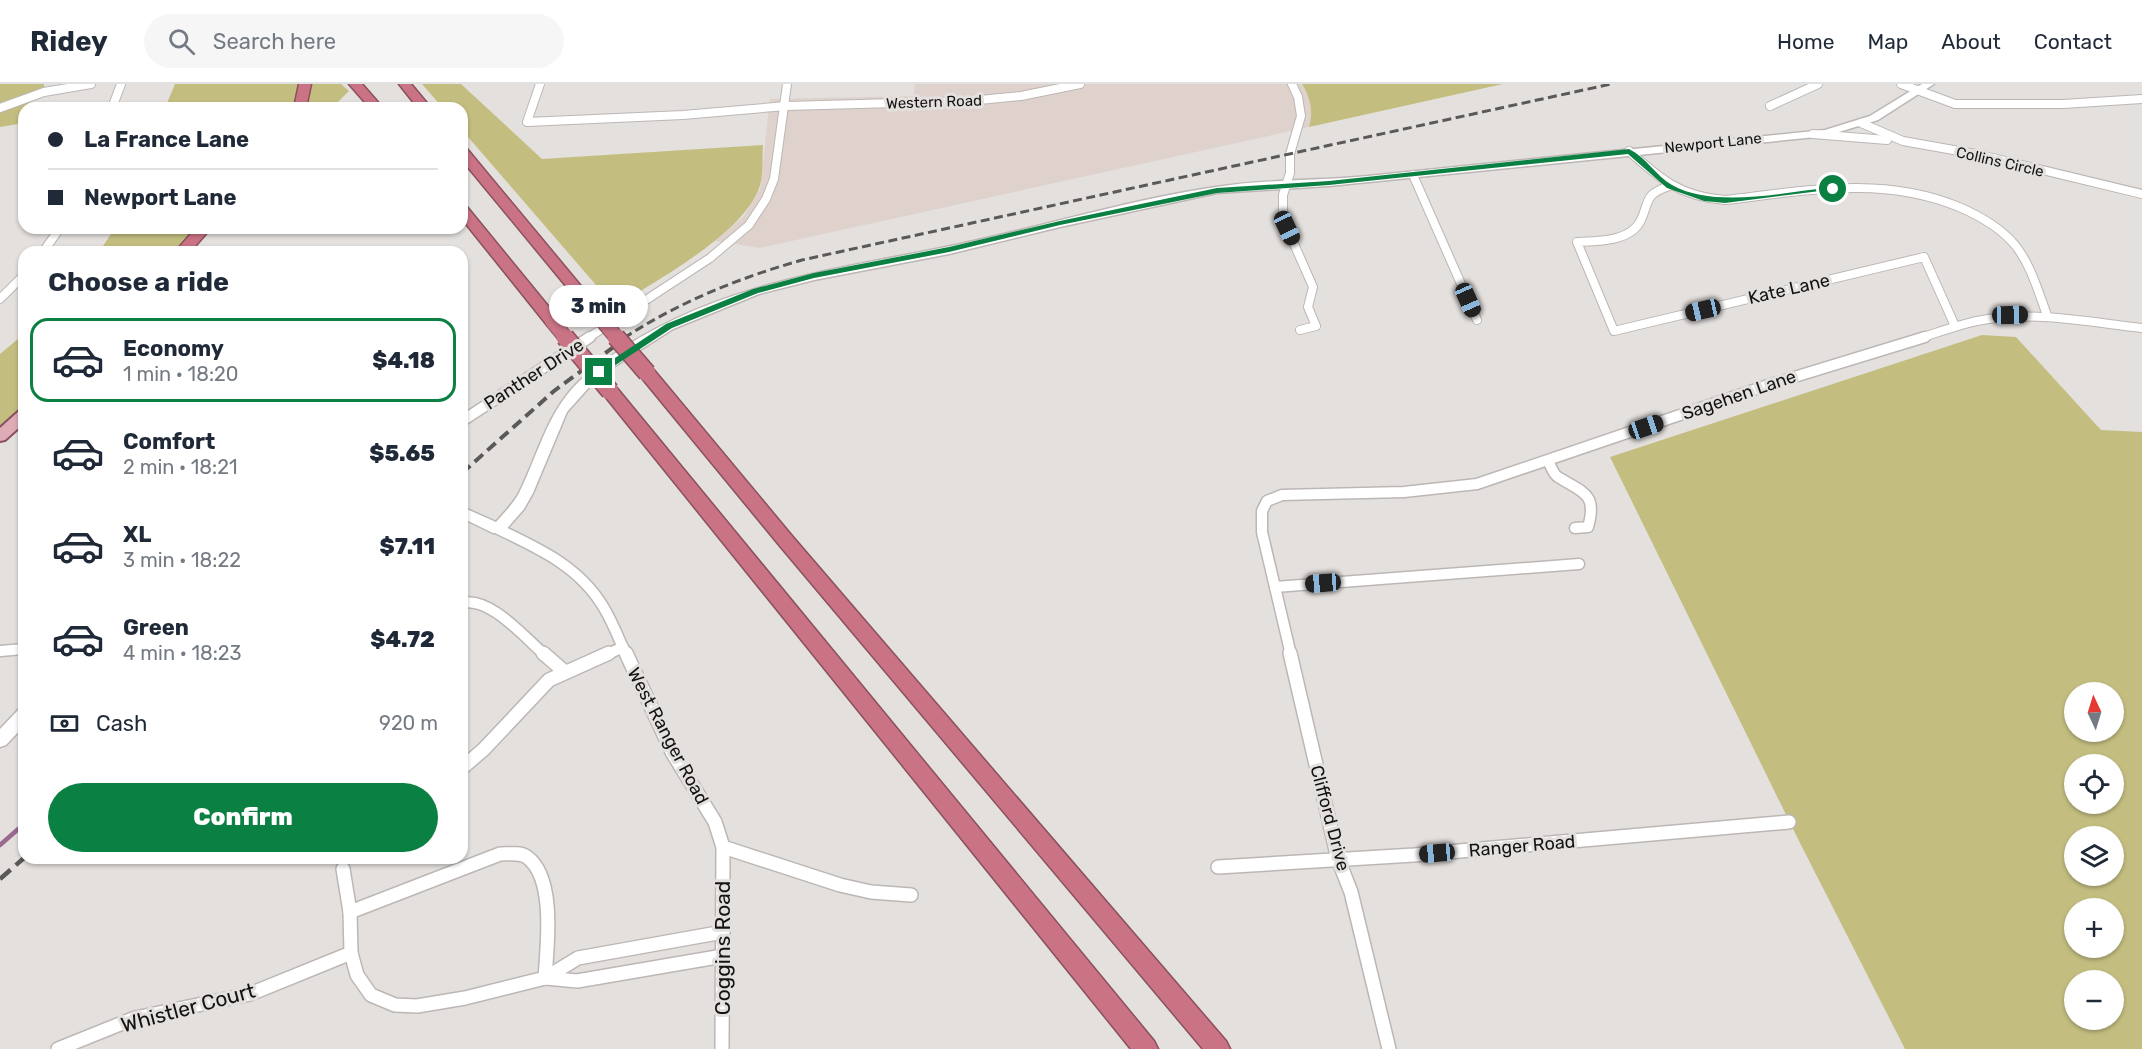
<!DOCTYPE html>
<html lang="en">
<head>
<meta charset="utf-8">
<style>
	:root { --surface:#fff; --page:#f6f6f7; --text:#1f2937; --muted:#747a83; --line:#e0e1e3; --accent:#0b8043 }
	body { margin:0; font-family:Rubik,sans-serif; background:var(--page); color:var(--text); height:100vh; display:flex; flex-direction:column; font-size:22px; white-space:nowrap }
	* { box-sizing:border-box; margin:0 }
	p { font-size:20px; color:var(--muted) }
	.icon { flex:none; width:33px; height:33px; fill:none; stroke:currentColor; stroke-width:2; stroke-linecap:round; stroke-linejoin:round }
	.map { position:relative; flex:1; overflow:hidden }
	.drawer { position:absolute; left:18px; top:162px; width:450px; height:618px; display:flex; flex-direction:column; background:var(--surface); border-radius:18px; box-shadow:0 2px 4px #0004 }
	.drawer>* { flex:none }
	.guide { position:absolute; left:18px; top:18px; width:450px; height:132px; border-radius:18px; box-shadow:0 2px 4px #0004; display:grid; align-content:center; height:132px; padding:0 30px; background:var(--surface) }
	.needle { width:39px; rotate:356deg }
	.tools { position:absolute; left:2064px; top:598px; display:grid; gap:12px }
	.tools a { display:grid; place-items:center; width:60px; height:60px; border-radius:50%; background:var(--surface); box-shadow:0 2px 4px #0004; font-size:30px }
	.end { position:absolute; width:27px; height:27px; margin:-14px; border:8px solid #0b8043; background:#fff; box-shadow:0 0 0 3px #fff }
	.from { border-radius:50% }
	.bubble { position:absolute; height:42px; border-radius:21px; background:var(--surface); box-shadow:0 2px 4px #0004; font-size:20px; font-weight:800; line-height:42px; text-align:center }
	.car { position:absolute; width:18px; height:36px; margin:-18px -9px; border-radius:8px; box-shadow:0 0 4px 2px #0007; background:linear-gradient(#222 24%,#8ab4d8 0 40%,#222 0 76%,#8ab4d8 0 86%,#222 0) }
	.guide b { display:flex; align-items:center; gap:21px; height:57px; font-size:22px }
	.guide b+b { border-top:2px solid var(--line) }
	.guide i { width:15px; height:15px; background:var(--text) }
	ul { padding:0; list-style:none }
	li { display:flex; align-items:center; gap:18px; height:84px; margin:0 12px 9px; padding:0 18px; border:3px solid transparent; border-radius:18px }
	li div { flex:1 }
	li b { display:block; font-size:22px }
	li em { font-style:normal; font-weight:800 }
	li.on { border-color:var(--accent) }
	li>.icon { width:54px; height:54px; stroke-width:1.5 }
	h2 { padding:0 30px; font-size:27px; line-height:72px }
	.pay { display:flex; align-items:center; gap:15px; height:66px; padding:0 30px; font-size:22px }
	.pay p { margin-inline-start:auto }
	.button { display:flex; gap:12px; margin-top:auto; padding:12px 30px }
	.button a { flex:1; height:69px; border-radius:36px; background:var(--accent); color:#fff; font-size:24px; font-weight:800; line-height:69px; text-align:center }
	header { display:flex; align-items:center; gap:36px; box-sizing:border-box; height:84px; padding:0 30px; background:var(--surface); border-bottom:2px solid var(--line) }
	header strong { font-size:28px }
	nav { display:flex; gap:33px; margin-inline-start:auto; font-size:21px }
	.search { width:420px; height:54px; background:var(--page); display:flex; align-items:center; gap:15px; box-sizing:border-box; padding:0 21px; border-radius:33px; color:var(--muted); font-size:22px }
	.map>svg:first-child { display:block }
</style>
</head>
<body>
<header>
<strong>Ridey</strong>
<div class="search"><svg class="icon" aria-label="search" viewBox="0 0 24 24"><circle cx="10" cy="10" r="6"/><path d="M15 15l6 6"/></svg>Search here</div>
<nav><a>Home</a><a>Map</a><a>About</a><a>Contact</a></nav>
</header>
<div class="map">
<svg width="2142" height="965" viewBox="0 0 2142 965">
	<rect width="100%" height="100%" fill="#e4e0de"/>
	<polygon fill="#dfd2cd" points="915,0 1302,0 1310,16 1312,36 1309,43 760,164 715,157 744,132 760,105 770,15 914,12"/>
	<g fill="#c3be80" fill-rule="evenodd">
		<polygon points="0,0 44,0 45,12 30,17 21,31 24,33 24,39 0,43"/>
		<polygon points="175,0 341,0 349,7 332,24 165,24"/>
		<path d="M422,0H461L542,75L763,61C762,74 764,94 758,107C738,153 658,195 615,223L462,46V24H443Z"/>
		<path d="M1302,0H1503L1309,43C1314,28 1310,13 1302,0Z"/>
		<polygon points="115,144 209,144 185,168 99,168"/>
		<polygon points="24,250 24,325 0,342 0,270"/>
		<path d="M1982,251L2016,253L2101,346L2142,348V965H1905L1799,757L1610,373ZM2074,609H2114V648H2074ZM2074,681H2114V720H2074ZM2074,753H2114V792H2074ZM2074,825H2114V864H2074ZM2074,897H2114V936H2074Z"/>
	</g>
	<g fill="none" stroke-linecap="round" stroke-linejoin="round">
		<polyline stroke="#9b6990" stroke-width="4.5" points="0,761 24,740"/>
		<defs>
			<g id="street-far2">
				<polyline points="540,0 527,38 683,31 786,22 969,17 1021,12 1080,0"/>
				<polyline points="1292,0 1298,13 1301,32 1290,70 1290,89 1283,111 1283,128 1287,144 1313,203 1308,223 1316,242 1300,246"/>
				<polyline points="1901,0 1955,20 2063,20 2142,15"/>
				<polyline points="1770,22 1818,0"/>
				<polyline points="0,24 44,8 91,0"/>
				<polyline points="112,24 121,0"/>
				<polyline points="1861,39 1903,57 1976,70 2142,110"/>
				<polyline points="1813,50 1887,56"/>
				<path d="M1629,67C1660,95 1681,113 1725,116C1803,107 1883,91 1959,123C1980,132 2000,143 2015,161C2031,181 2038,207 2047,231"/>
				<polyline points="1413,91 1477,236"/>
				<path d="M1669,102C1644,111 1650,116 1641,136C1631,158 1597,157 1577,158L1614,247L1924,173L1955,242"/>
				<polyline points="43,168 60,144"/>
				<polyline points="0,215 24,191"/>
				<polyline points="588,254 710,174 749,141 766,115 774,95 787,0"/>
				<path d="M1920,254C1939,248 1958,241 1977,237C2031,226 2088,238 2142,244"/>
			</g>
			<g id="street-far1">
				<polyline points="462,337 590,253"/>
				<path d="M1548,377C1551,382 1553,390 1558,393C1582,408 1598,409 1588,443L1575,444"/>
				<path d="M498,445C540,465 580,483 604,524C613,539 619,555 626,571"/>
				<polyline points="1275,503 1579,480"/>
				<path d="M462,519C490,512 525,554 545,571"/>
				<polyline points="0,567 24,565"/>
				<polyline points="606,571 623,563"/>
				<polyline points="1291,571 1262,448 1262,427 1267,417 1282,411 1404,408 1477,400 1768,301 1925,253"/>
			</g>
			<g id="street">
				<polyline points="543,569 565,588"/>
				<polyline points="626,569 672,668 715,738 723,763 722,965"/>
				<polyline points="1290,569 1338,775 1351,808 1389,965"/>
				<polyline points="462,684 484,665 549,596 609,569"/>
				<polyline points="723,763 840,801 871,808 911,811"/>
				<polyline points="1218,783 1414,771 1789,738"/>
				<polyline points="343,785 350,828 351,869 357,891 371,911 395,921 417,922 465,914 545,894 578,874 723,848"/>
				<path d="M350,828L500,770C509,770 520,768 527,773C556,794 547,863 545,894"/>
				<polyline points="546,894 577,897 723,872"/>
				<polyline points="58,965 135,934 250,910 351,869"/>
			</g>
			<g id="secondary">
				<path d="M1922,0H1934L1878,36L1826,52L1329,102L1217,109L1060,143L949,170L814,196L759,210L673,245L615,282L592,300L567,328L533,409L524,425L503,449H493L462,434V423L496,438C504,429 513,420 519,409C540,367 548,323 586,291C692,204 817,189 946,163C1036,145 1125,116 1216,103C1266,95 1318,97 1368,92C1520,76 1673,61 1825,46L1870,32Z"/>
				<polygon points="24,624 24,642 6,661 0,663 0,645 18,626"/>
			</g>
			<polygon id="primary" points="24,326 24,339 5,356 0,357 0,344 19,327"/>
			<g id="highway">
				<polygon points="299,0 311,0 306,24 294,24"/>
				<polygon points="349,0 362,0 383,24 370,24"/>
				<polygon points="399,0 411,0 431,24 418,24"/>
				<polygon points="462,64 467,65 595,219 597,222 595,225 585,225 462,76"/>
				<polygon points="462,122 467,123 557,233 560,237 557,241 547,241 462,135"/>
				<polygon points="196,144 211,144 190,168 175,168"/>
				<polygon points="647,284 653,285 792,452 1226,957 1230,965 1203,965 780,462 641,293 639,289 641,285"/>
				<polygon points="610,301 616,303 1154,957 1158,965 1131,965 604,311 602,307 604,303"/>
			</g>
		</defs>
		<use href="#street-far2" stroke="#bcb7b5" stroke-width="10"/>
		<use href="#street-far1" stroke="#bcb7b5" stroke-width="13"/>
		<use href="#street" stroke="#bcb7b5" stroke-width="16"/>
		<use href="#secondary" stroke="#bcb7b5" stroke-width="3"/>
		<use href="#primary" stroke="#8a515d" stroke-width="4"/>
		<use href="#highway" stroke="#8a515d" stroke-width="3"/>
		<use href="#street-far2" stroke="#fff" stroke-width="8"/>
		<use href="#street-far1" stroke="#fff" stroke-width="10"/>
		<use href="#street" stroke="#fff" stroke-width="13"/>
		<use href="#secondary" fill="#fff" fill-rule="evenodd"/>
		<use href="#primary" fill="#dfabb6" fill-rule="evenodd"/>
		<use href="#highway" fill="#c97385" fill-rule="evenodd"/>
		<path stroke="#5b5958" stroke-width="3" stroke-dasharray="9 4.5" stroke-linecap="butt" d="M624,254C679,218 739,194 802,176L1611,0"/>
		<polyline stroke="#5b5958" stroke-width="4" stroke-dasharray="11 6" stroke-linecap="butt" points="462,389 554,307 627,253"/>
		<polyline stroke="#5b5958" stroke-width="4.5" stroke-dasharray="14 7" stroke-linecap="butt" points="0,795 24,774"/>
		<defs>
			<g id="highway-bridge-far1">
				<polyline points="590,222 617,254"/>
				<polyline points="552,237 566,254"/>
			</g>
			<g id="highway-bridge">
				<polyline points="565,253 610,307"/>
				<polyline points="616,253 647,289"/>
			</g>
		</defs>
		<use href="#highway-bridge-far1" stroke="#8a515d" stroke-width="16" stroke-linecap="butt"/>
		<use href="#highway-bridge" stroke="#8a515d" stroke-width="20" stroke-linecap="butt"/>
		<use href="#highway-bridge-far1" stroke="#c97385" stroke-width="14"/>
		<use href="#highway-bridge" stroke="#c97385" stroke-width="17"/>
	</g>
	<path fill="#0b8043" d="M1629,65C1646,73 1656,92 1672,101C1714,125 1786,108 1833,103L1836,105L1725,119L1704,117L1667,104L1628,70L1329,101L1217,109L1060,141L949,168L814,194L758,209L672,244L602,290L594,288L666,240L753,205L814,189L949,163L1060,137L1217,104L1329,97Z"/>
	<g text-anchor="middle" stroke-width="6" stroke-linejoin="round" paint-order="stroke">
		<g font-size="15" fill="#141312" stroke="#e4e0de">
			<text transform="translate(934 18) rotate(-2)" y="5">Western Road</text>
			<text transform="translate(1713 59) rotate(-6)" y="5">Newport Lane</text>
			<text transform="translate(2000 78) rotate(13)" y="5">Collins Circle</text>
		</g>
		<g font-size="18" fill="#141312" stroke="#e4e0de">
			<text transform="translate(1789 205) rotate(-13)" y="6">Kate Lane</text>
			<text transform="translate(534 290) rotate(-33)" y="6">Panther Drive</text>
			<text transform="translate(1739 311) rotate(-19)" y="6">Sagehen Lane</text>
			<text transform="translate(668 652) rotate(62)" y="6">West Ranger Road</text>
			<text transform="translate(1330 734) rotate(75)" y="6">Clifford Drive</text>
			<text transform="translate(1522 762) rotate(-5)" y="6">Ranger Road</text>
		</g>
		<g font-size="21" fill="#141312" stroke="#e4e0de">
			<text transform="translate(723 864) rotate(-90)" y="7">Coggins Road</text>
			<text transform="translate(188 924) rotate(-15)" y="7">Whistler Court</text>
		</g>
	</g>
</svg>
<div class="tools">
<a><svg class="needle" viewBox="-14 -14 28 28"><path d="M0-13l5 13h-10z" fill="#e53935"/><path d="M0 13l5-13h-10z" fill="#747a83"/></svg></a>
<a><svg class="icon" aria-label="locate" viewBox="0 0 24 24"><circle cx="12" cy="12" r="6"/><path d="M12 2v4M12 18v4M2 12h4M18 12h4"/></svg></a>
<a><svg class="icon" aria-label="layers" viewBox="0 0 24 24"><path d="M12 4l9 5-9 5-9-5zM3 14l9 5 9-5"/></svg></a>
<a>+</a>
<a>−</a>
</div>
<i class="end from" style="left:1833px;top:105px"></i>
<i class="end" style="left:599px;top:288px"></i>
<div class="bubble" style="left:549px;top:201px;width:99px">3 min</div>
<i class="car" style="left:1287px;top:144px;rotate:155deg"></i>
<i class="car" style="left:1468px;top:216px;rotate:156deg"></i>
<i class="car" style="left:1703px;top:226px;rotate:257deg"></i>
<i class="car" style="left:2010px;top:231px;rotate:89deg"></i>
<i class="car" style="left:1646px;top:343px;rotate:71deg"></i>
<i class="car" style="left:1323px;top:499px;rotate:266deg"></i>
<i class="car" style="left:1437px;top:769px;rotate:265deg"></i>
<div class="guide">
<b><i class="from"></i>La France Lane</b>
<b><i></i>Newport Lane</b>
</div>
<section class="drawer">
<h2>Choose a ride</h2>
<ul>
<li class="on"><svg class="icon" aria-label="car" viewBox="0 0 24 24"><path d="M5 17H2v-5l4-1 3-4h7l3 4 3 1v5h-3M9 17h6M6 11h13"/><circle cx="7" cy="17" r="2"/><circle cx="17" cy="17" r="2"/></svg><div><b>Economy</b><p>1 min · 18:20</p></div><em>$4.18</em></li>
<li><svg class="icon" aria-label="car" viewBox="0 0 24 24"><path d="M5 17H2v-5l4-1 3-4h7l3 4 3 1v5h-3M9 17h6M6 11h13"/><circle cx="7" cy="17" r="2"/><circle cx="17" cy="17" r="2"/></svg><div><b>Comfort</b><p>2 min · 18:21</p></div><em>$5.65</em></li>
<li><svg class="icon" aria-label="car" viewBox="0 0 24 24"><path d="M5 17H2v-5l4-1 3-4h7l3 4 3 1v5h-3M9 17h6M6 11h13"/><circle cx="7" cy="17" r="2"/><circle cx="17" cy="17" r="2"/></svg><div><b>XL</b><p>3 min · 18:22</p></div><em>$7.11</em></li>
<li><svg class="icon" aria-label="car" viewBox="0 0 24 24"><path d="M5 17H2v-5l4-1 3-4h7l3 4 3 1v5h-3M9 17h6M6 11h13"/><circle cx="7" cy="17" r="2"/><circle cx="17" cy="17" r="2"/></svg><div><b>Green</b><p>4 min · 18:23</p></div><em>$4.72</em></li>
</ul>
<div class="pay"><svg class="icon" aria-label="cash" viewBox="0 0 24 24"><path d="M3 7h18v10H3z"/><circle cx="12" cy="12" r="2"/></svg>Cash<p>920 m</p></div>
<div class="button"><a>Confirm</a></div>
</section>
</div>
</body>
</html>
